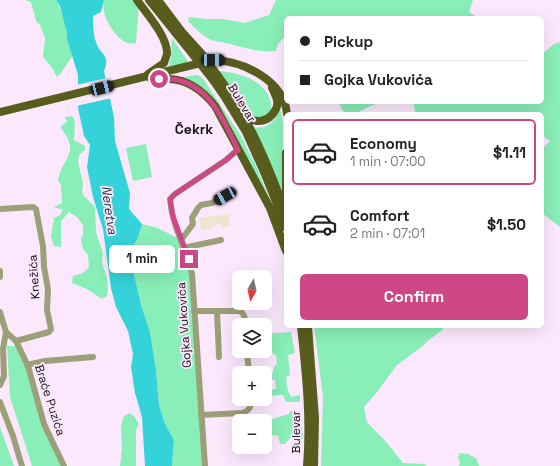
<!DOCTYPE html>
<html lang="en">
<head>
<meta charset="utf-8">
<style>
	:root { --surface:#fff; --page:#f2f2f2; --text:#222; --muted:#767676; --line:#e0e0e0; --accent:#cd4686 }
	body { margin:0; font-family:"Space Grotesk",sans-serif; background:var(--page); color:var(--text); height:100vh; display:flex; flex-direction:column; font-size:15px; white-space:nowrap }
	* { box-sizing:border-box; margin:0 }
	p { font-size:13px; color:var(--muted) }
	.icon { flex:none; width:22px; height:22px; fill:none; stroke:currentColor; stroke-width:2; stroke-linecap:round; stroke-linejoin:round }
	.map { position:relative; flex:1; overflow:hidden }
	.drawer { position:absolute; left:284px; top:112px; width:260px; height:216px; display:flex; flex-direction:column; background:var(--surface); border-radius:6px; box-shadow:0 4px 16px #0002 }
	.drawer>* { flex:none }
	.guide { position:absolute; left:284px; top:16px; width:260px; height:88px; border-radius:6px; box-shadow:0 4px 16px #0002; display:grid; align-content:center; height:88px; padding:0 16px; background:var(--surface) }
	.needle { width:26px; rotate:188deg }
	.tools { position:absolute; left:232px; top:270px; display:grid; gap:8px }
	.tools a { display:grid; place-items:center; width:40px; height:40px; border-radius:6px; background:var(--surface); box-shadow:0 4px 16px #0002; font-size:20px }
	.end { position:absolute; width:18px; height:18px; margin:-9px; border:5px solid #cd4686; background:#fff; box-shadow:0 0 0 2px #fff }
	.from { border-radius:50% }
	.bubble { position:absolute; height:28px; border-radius:6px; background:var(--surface); box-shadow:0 4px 16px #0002; font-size:13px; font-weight:700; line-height:28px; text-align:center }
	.car { position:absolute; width:12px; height:24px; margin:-12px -6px; border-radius:5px; box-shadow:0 0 3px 1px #0007; background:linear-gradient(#222 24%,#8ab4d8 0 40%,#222 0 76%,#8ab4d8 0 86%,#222 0) }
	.guide b { display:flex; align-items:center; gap:14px; height:38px; font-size:15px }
	.guide b+b { border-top:1px solid var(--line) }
	.guide i { width:10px; height:10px; background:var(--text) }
	ul { padding:7px 0 0; list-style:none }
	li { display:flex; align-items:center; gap:12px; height:66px; margin:0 8px 6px; padding:0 8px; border:2px solid transparent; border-radius:6px }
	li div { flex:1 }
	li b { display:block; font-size:15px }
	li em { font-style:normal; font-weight:700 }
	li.active { border-color:var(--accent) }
	li>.icon { width:36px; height:36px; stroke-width:1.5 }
	.primary-button { display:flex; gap:8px; margin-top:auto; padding:8px 16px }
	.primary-button a { flex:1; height:46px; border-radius:6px; background:var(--accent); color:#fff; font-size:16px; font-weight:700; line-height:46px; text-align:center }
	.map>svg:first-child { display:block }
</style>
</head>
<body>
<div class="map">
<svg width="560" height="466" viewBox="0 0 560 466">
	<rect width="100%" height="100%" fill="#fce8fd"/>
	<polygon fill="#eee5d0" points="229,214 230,226 222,228 221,224 215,225 213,226 213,228 201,230 200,218"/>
	<g fill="#89eeb7">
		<path d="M25,0H56C66,17 67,38 73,56C66,63 64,71 57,77L50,65L43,57L45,38L40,25L36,21L31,2Z"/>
		<path d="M104,0H136L139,4L136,43C133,43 129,44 127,43C114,37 100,14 104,0Z"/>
		<path d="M276,0H473L469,12L479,18H286V35L278,44L276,51C259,53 246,48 230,44C223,42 215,42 209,39C205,37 191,25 188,21L189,17L206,19H222L245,23L269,15Z"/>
		<polygon points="172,38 189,63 168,68 171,57"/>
		<polygon points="560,42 560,227 542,213 542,149 550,141 542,135 542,114 413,114 415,112 414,105 409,102 542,102 542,54 554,44"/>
		<path d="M218,71C241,72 275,83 271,113L262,119L245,114Z"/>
		<polygon points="196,75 200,76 204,80 241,136 257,168 272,205 216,105 179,78"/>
		<polygon points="339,102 380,102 358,112 349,114 342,110"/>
		<path d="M280,107L283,123L282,194L252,127C268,130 276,121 280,107Z"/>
		<path d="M73,116L75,124L74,140L85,146V150L79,155L78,162L83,183L82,192L84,196L95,207L96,232L103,253L102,263L107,278L108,289L107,296L102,299L87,289L72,283L73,276L83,273L89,267L88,255L83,249L81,240L83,235V225L77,217L69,212L61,221V247L54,246L51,236L54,218L60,215L63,210L54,207L62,203L61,185L58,181C62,156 82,154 60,127L67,122L65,117Z"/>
		<polygon points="146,144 152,177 133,181 126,148"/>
		<polygon points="142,224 158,228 181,240 189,259 205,466 172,466 174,440 165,424 159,405 156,370 150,332 141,305 129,252 138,238"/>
		<path d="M314,326H445C439,335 430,337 424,345L397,365L377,392L364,407L367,422L387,443L403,463L424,464L427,466H321L323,397Z"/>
		<polygon points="291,332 295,353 288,355 290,375 286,377 288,391 291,397 300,395 300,402 286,402 283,395 268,396 269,390 276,389 275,380 271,379 274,367 277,363 276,355 273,354 271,346 268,344 265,345 266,341 265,337 273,333"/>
		<polygon points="7,346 15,346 26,366 61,466 32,466 10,397"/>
		<polygon points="290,411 300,411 303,439 291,437 285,444 280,444 278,436 265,434 265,421 258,420 260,414 265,415 269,420 289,414"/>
		<polygon points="130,413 134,416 139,424 136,430 136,466 120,466 122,448 121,426 124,416"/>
		<polygon points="0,427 14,466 0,466"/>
		<polygon points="460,453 468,454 476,458 479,466 459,466 460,462 458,457"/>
	</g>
	<path fill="#34d3d9" d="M56,0H104L101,12L93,16C93,24 93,34 96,42C100,56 111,53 104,71L114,117L115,141L130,193L129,209L142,224L138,238L129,252L141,305L150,332L156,370L159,405L165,424L174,440L172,466H145L142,417L135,393L131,367L133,354L128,331L116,307L111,288L103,229L93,197L87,167L90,145L84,136L78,108V75L67,39V33L60,6Z"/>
	<polygon fill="#fce8fd" points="107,78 112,98 76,106 76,85"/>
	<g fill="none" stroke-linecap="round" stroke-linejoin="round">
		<g stroke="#9ca078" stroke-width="6">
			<polyline points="0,209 33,207 36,209 43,246 44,267 48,289 47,310 51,329 49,332 16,341 6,332"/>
			<polyline points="181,240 193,224 192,218 198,208 201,205 212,203 234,192"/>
			<polyline points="183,248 221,240"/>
			<polyline points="0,271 0,277"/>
			<path d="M194,311H239C245,313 245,319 245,325"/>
			<polyline points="217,311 219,357"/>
			<polyline points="0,312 6,332 3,349 4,376 0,385"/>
			<polyline points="16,341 28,366 44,424 64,466"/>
			<polyline points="247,351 249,373"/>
			<polyline points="27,365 45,361 93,357"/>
			<polyline points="0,402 13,436 22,466"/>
			<path d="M201,415L243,413C250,410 251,407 251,399"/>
			<path d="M205,466L192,274C186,248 172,226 170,199L175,194L226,160L238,149"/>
		</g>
		<g stroke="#585d1e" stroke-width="8">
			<path d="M137,0C146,13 168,37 167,54C166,57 165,60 164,63L148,74"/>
			<polyline points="149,0 194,56"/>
			<polyline points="158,0 182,32 201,53"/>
			<path d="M218,76C249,118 269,166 286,214"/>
			<path d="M151,79C158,79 164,78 170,79C189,80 203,91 215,106L270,208L286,251"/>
			<polyline points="213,80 224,96 246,132 264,172 278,207 283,227"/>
			<path d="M0,112L213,60C243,61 284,80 287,114"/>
			<path d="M244,116C249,119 253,121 259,121C269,121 279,110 277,100C276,96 274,92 272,88"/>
			<polyline points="286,153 286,193"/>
			<path d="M301,326C306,373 311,419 307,466"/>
			<polyline points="308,326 315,418 314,466"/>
		</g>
		<g stroke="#585d1e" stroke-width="8">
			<polyline points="201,53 218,76"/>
			<polyline points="194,56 213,80"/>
		</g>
	</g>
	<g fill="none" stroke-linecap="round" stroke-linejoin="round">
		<path stroke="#cd4686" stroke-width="5" d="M159,79C205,75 221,115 238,150L226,160L175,194L170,199L173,217L189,259"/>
	</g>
	<g text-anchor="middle" stroke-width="3.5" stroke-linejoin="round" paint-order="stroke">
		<g font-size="12" fill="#191219" stroke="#fce8fd">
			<text transform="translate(242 103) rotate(59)" y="4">Bulevar</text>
			<text transform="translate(34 277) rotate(-94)" y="4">Knežića</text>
			<text transform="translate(184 325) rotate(-94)" y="4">Gojka Vukovića</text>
			<text transform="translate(50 400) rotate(72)" y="4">Braće Puzića</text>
			<text transform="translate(296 432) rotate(-90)" y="4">Bulevar</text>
		</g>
		<g font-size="13" font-style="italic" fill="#183132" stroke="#fce8fd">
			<text transform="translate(110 210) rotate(82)" y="5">Neretva</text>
		</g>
		<g font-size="14" font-weight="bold" fill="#191219" stroke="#fce8fd">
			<text x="194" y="134">Čekrk</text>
		</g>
	</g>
</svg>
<div class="tools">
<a><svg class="needle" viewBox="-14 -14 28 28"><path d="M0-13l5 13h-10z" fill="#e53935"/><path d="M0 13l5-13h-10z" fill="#767676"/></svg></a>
<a><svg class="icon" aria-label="layers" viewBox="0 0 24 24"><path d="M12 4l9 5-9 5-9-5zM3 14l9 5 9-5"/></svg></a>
<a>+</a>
<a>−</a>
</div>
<i class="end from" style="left:159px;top:79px"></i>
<i class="end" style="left:189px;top:259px"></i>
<div class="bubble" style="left:109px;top:245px;width:66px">1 min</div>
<i class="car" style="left:213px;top:60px;rotate:91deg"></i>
<i class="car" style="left:102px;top:88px;rotate:76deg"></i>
<i class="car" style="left:225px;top:196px;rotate:241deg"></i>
<div class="guide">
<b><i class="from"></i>Pickup</b>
<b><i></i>Gojka Vukovića</b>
</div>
<section class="drawer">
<ul>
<li class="active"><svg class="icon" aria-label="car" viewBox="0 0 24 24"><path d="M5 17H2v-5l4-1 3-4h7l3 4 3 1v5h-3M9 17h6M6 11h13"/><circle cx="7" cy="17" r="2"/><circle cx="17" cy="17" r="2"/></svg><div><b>Economy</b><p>1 min · 07:00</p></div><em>$1.11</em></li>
<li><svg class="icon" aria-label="car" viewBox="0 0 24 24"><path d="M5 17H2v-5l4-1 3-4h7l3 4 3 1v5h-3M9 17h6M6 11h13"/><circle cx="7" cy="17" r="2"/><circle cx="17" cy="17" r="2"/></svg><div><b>Comfort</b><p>2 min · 07:01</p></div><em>$1.50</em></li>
</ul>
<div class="primary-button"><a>Confirm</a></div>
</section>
</div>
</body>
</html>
